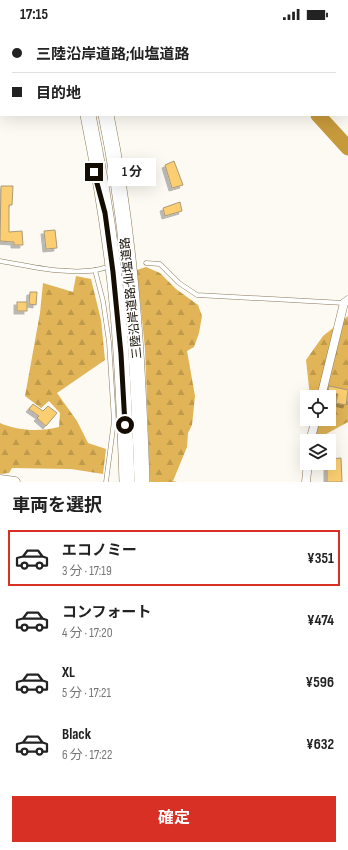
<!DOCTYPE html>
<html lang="ja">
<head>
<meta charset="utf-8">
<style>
	:root { --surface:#fff; --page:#f2f2f2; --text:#222; --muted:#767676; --line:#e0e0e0; --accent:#d93025 }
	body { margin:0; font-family:"Sofia Sans Condensed","Noto Sans JP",sans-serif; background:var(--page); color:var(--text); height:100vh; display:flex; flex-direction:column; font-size:15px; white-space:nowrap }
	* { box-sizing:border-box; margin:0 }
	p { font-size:13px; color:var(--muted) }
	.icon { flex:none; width:22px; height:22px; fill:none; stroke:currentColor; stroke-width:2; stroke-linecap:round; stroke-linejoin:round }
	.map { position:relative; height:454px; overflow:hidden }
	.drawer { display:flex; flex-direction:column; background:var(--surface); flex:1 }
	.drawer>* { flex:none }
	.banner { position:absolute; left:0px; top:0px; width:348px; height:88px; box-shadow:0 4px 16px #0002; display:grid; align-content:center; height:88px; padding:0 12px; background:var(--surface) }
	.tools { position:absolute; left:300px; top:362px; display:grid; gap:8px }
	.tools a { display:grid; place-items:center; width:36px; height:36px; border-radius:0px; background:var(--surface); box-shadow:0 4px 16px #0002; font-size:20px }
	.end { position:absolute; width:18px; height:18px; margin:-9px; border:5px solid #130d03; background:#fff; box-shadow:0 0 0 2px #fff }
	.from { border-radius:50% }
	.bubble { position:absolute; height:28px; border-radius:0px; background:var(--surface); box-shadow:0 4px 16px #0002; font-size:13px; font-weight:700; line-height:28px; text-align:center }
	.banner b { display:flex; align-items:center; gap:14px; height:38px; font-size:15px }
	.banner b+b { border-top:1px solid var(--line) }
	.banner i { width:10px; height:10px; background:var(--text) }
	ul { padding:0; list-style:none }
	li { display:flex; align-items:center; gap:12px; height:56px; margin:0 8px 6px; padding:0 4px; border:2px solid transparent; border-radius:0px }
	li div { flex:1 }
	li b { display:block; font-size:15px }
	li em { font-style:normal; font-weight:700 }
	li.active { border-color:var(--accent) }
	li>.icon { width:36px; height:36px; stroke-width:1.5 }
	h2 { padding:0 12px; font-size:18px; line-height:48px }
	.action { display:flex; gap:8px; margin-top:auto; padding:8px 12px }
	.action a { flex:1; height:46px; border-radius:0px; background:var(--accent); color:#fff; font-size:16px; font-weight:700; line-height:46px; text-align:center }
	.status { display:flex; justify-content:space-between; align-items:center; height:28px; padding:0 20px; background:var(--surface); direction:ltr }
	.status svg { height:11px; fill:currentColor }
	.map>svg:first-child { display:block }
</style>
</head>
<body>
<div class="status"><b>17:15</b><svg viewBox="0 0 49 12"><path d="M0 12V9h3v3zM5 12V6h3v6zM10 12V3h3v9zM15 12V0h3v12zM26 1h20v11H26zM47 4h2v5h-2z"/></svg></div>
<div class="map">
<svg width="348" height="454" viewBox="0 0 348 454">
	<defs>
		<pattern id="forest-firs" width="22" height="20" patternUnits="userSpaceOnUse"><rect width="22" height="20" fill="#e0b457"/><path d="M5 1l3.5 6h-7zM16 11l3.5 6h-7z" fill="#bf9a4a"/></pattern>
		<filter id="shadow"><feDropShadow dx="-3" dy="3" stdDeviation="0" flood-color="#0004"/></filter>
	</defs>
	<rect width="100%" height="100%" fill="#fdfaf3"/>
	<g fill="url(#forest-firs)">
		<polygon points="146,239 160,245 176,261 198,277 202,288 199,305 194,319 187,323 195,368 192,397 188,405 187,419 173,453 177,454 150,454 145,321 137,242"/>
		<path d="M76,248L91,251L101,292L105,332L57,365L77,393L88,415L106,421L103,446L71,441L12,440L9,445L0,446V395C18,403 40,404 59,399L60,385L49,373L41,380L25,368L40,285L43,255L73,264Z"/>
		<polygon points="348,288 348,394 317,411 314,391 329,391 329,369 310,369 306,332 323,308"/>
	</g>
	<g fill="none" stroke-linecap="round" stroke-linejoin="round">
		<g stroke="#c69a3b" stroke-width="15">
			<polyline points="245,0 246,1"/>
			<polyline points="318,87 348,120"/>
		</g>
	</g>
	<g fill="#fbce71" stroke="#ab9a79" filter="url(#shadow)">
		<polygon points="174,133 183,157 172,160 165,137"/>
		<polygon points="1,158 13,158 12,177 9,177 9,204 22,203 23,217 14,217 14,214 0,213"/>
		<polygon points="180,174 182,183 165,188 163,180"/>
		<polygon points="55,202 57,220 46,221 44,203"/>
		<polygon points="30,264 37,264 36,277 29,276"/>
		<rect x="17" y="274" width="10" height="9"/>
		<polygon points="329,358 348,362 346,377 336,375 338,366 328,363"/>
		<polygon points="33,376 43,383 48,378 57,385 46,398 37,390 39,388 29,381"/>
		<polygon points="341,430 342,454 327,454 327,435 329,435 329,431"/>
	</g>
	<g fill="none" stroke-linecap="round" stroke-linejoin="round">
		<defs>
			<g id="service">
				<path d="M0,233C29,238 75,249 104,240"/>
				<polyline points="146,235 160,236 179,255 197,267 344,275"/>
				<polyline points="95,242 103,273 109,314 114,393 106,454"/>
			</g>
			<g id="minor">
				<polyline points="321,369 344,275 348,272"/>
				<polyline points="310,413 316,391"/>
				<polyline points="306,454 308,435"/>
			</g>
			<polyline id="tertiary" points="0,452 15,454"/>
			<g id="motorway">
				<polyline points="48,0 49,1"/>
				<polyline points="65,0 65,1"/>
				<polyline points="85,0 85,1"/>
				<path d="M88,87C101,152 112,218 118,285C123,341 125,397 127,454"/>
				<path d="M106,87C131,208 138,331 142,454"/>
			</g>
		</defs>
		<use href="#service" stroke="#897859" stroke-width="5"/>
		<use href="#minor" stroke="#897859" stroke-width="9"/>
		<use href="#tertiary" stroke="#897859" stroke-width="11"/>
		<use href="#motorway" stroke="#897859" stroke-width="16"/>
		<use href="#service" stroke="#fff" stroke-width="4"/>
		<use href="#minor" stroke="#fff" stroke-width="8"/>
		<use href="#tertiary" stroke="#fff" stroke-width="10"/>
		<use href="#motorway" stroke="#fff" stroke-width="15"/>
	</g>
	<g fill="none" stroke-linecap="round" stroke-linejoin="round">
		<polyline stroke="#130d03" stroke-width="5" points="94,144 105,185 113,244 121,326 125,397"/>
	</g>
	<g text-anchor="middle" stroke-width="4" stroke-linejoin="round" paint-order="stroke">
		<g font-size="12" fill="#130d03" stroke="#fff">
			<text transform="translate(131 270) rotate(-96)" y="4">三陸沿岸道路;仙塩道路</text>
		</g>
	</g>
</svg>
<div class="tools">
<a><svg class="icon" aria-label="locate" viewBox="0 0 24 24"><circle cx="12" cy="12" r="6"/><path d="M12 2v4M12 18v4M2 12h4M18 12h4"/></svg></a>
<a><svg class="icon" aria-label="layers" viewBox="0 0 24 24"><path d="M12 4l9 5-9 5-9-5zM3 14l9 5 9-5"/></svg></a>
</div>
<i class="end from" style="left:125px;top:397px"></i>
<i class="end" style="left:94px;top:144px"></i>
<div class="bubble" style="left:108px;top:130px;width:48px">1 分</div>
<div class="banner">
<b><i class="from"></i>三陸沿岸道路;仙塩道路</b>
<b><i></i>目的地</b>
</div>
</div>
<section class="drawer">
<h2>車両を選択</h2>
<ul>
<li class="active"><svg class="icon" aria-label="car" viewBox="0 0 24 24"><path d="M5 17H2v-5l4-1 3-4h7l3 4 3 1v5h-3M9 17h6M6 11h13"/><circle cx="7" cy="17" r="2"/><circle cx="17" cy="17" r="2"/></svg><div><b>エコノミー</b><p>3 分 · 17:19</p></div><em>¥351</em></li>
<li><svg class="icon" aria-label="car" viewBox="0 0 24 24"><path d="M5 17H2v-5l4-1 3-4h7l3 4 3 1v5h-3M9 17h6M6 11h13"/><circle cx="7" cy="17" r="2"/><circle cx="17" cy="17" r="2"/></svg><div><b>コンフォート</b><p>4 分 · 17:20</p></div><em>¥474</em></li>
<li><svg class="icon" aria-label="car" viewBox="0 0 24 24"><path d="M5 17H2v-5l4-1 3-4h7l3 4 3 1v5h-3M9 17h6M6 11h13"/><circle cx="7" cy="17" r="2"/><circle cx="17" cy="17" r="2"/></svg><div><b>XL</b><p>5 分 · 17:21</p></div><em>¥596</em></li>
<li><svg class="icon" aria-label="car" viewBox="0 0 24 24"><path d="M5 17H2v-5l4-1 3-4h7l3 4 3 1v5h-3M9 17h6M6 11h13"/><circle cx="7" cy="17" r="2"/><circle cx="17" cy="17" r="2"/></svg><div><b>Black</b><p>6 分 · 17:22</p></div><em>¥632</em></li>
</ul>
<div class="action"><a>確定</a></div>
</section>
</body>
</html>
